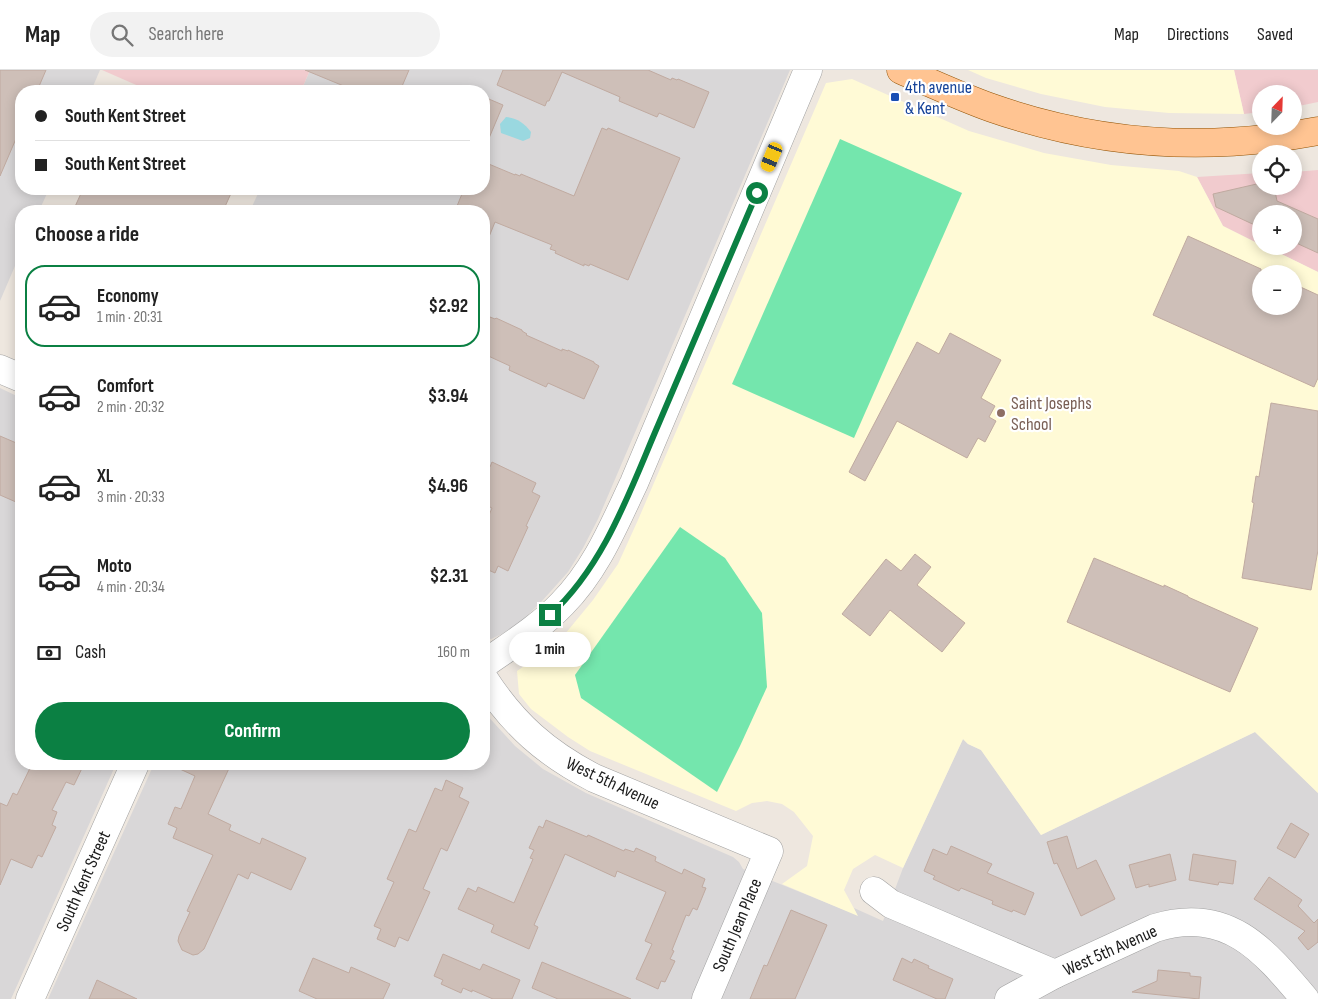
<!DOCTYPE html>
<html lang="en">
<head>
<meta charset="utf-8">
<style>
	:root { --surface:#fff; --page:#f2f2f2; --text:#222; --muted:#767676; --line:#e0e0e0; --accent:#0b8043 }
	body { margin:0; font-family:"Sofia Sans Condensed",sans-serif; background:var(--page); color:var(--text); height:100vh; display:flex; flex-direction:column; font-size:19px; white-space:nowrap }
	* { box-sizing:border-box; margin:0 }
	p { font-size:16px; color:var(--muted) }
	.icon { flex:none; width:28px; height:28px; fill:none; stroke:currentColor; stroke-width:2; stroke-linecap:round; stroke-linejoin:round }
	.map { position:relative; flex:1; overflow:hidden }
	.side { position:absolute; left:15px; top:135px; width:475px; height:565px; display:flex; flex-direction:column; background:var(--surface); border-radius:20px; box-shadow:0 2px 12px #0003 }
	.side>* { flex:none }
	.banner { position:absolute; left:15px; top:15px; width:475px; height:110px; border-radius:20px; box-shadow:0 2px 12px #0003; display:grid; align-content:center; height:110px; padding:0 20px; background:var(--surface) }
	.needle { width:32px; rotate:23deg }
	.fabs { position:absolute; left:1252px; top:15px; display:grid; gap:10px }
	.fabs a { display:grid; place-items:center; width:50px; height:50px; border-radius:50%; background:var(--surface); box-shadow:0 2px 12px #0003; font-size:25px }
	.end { position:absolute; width:22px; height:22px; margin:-11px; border:6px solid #0b8043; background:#fff; box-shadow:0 0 0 2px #fff }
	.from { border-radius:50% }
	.bubble { position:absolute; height:35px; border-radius:18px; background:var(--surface); box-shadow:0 2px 12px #0003; font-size:16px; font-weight:700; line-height:35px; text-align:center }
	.car { position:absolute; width:15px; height:30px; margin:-15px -8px; border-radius:6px; box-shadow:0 0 4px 1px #0007; background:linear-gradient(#f5c518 24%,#345 0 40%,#f5c518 0 76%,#345 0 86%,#f5c518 0) }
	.banner b { display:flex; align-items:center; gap:18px; height:48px; font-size:19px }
	.banner b+b { border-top:1px solid var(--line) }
	.banner i { width:12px; height:12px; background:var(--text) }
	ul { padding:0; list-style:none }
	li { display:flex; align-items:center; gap:15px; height:82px; margin:0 10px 8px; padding:0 10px; border:2px solid transparent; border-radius:20px }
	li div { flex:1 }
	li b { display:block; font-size:19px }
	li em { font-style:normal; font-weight:700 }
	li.current { border-color:var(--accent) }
	li>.icon { width:45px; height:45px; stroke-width:1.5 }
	h2 { padding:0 20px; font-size:22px; line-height:60px }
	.pay { display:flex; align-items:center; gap:12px; height:55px; padding:0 20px; font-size:19px }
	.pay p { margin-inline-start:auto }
	.cta { display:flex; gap:10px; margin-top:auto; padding:10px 20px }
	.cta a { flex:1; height:58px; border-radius:30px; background:var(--accent); color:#fff; font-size:20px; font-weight:700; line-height:58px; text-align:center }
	header { display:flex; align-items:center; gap:30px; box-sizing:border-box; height:70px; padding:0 25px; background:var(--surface); border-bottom:1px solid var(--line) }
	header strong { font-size:24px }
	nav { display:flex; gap:28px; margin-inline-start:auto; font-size:18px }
	.search { width:350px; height:45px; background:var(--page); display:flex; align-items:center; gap:12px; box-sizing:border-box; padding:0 18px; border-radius:28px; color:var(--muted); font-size:19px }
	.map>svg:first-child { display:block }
</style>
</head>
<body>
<header>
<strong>Map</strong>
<div class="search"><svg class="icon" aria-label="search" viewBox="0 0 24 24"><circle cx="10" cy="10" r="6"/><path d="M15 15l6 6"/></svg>Search here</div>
<nav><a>Map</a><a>Directions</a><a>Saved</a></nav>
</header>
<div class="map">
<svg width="1318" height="929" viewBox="0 0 1318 929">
	<rect width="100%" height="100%" fill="#eee7df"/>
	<g fill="#d9d7d8">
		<polygon points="0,0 100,0 91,21 21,21 21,119 49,119 39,141 21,141 21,182 0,231"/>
		<polygon points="310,0 790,0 598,449 583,478 568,502 542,531 523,550 502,564 491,569 484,567 484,141 250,141 260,119 484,119 484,21 301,21"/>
		<polygon points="0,318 21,328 21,694 116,694 11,929 0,929"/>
		<polygon points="484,642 515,676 543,699 586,723 733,787 739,792 743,799 857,845 854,838 883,851 903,798 963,669 968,674 981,680 1041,765 1255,662 1318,723 1318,929 48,929 154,694 484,694"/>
	</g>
	<g fill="#f1cbce">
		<polygon points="102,0 310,0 301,21 150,21"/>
		<polygon points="1234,0 1318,0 1318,32 1294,37 1294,24 1261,24 1261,42 1244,44"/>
		<polygon points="1318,100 1318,202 1265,176 1294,176 1294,144 1261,144 1261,175 1223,156 1197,107 1261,103 1261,116 1294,116 1294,102"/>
	</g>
	<g fill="#fffad6" fill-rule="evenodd">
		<polygon points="968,0 1234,0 1244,44 1169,43 1105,37 1041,24 986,8"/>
		<path d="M852,9L969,61L1044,83L1111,95L1179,101L1197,107L1223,156L1261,175V176H1265L1318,202V723L1255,662L1041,765L981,680L968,674L963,669L903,798L875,785L853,799L844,820L858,846L782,814L807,796L813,766L794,742L782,734L767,731L752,733L736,741L590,681L568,667L531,639L519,624L517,601L540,585L565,564L593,530L618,494L638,450L826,13ZM1261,204H1294V236H1261Z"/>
	</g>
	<g fill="#74e6ad">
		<polygon points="840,69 962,123 854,368 732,314"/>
		<polygon points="680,457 725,488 762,543 767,617 740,676 717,722 581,628 575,605"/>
	</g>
	<path fill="#9ad8e0" d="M506,47C517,48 524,53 531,62L530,68L523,71L501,63L500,54Z"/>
	<g fill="#cebfb8" stroke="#c0aaa0">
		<polygon points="0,0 46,0 37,21 21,21 21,57 0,106"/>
		<polygon points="305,0 409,0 400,21 362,21 352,17 351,19"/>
		<polygon points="503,0 648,0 671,10 672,8 677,10 678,9 709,22 694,58 659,43 657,47 619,31 620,27 562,2 549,31 547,31 545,36 497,15"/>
		<polygon points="484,27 503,35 484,80"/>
		<polygon points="602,58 607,60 608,58 680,88 628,210 590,194 589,196 584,194 584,196 555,183 556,181 550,179 552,175 495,152 484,179 484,141 455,141 464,119 484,119 484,92 515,105 515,104 520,106 521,104 574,126"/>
		<polygon points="1261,113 1261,116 1274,116 1277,131 1318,149 1318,183 1294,172 1294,144 1261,144 1261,158 1216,137 1213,124"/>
		<polygon points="83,119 233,119 223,141 73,141"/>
		<polygon points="1188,166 1261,199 1261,236 1294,236 1294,214 1318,225 1318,308 1314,317 1153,245"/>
		<polygon points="490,247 495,249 496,248 522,260 522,261 527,264 526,265 562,281 562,279 568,281 568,280 594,292 594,293 599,296 584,329 548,313 546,317 509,300 510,296 484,284 484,262"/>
		<polygon points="950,263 1001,290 981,328 995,336 989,347 996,351 985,372 978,368 967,388 897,351 865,411 849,402 917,272 939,284"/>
		<polygon points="1271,333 1318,341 1318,480 1311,520 1242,508 1254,433 1252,432 1256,406 1259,407"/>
		<polygon points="0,366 21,375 21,418 16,432 0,425"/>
		<polygon points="492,392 536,413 532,422 540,426 526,456 528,457 508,501 498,496 495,503 484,498 484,457 492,438 484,434 484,395 490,397"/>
		<polygon points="915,484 931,497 917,515 965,553 942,582 890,540 870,566 842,544 886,489 901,501"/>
		<polygon points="1094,488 1164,517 1164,515 1188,526 1188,527 1258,558 1230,622 1067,552"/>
		<polygon points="32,694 84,694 74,715 66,712 52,740 57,742 52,755 56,757 42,787 38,785 32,798 11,789 0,815 0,733 7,736 13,723 17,725"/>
		<polygon points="169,694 231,694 208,744 231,755 229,760 260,774 262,768 306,788 291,820 251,802 248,809 238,804 204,879 198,884 193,885 182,880 178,871 179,866 190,842 187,841 213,785 173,768 177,758 168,754 175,737 181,739 195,706"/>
		<polygon points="446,710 463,718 459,727 469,732 447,781 441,778 423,819 430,822 408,871 399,867 395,877 377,869 381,859 374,856 394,812 387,809 409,759 416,762 435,718 442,721"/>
		<polygon points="546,750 587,767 588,765 624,781 625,779 634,782 636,778 656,787 655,791 682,804 684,799 705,809 702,817 706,818 697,840 693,838 689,846 686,845 672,880 674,881 670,889 675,891 665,912 661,911 658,919 636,909 652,874 645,871 666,822 617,801 615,807 565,784 534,855 538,857 529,879 491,862 494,855 458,839 468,818 476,822 478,817 514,833 533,789 530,788 534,780 529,778 539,756 543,758"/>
		<polygon points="1291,753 1309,764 1295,788 1277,778"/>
		<polygon points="1067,766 1077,799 1096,790 1115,829 1081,846 1057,793 1054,794 1047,772"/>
		<polygon points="951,776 992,794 987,803 1034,823 1025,845 1013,840 1012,842 992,834 993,831 961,818 959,821 933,809 935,806 924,801 933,779 947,785"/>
		<polygon points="1170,784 1176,810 1149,817 1149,814 1136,818 1129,795"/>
		<polygon points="1193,784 1236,791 1233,814 1219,812 1218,815 1189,810"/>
		<polygon points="1269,807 1302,830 1298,836 1314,853 1318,849 1318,872 1308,880 1298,868 1305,861 1254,829"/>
		<polygon points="791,840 827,855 795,929 750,929 764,895 767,896"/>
		<polygon points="443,884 480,900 483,894 520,910 512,929 493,929 472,920 472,922 463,918 461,923 441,914 443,910 434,906"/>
		<polygon points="313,888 349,903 351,897 390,914 383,929 317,929 299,921"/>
		<polygon points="902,888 912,893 914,889 929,896 928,898 953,909 945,929 937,929 893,910"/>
		<polygon points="542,892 631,929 558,929 532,918"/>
		<polygon points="1158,900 1190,903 1190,906 1201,907 1199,929 1132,922 1157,911"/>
		<polygon points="97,910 137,929 89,929"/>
	</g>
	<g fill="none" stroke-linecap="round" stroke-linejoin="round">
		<defs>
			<g id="minor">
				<polyline points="0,299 21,308"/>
				<path d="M484,594C511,575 539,558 562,534C596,500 614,455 634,413L808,0"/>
				<path d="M484,609C514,655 546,683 594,708L769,781L706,929"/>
				<path d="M874,821L891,834L1055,904L1155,858C1227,836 1263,879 1305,929"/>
				<polyline points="30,929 135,694"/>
				<polyline points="1009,929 1055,904"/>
			</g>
			<path id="major" d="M901,0C931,13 961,27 992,38C1098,75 1208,82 1318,61"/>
		</defs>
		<use href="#minor" stroke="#a2a2a2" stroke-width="29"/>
		<use href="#major" stroke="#915100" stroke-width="29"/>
		<use href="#minor" stroke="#fff" stroke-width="28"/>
		<use href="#major" stroke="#ffc492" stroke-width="28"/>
	</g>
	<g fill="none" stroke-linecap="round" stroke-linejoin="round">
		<path stroke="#0b8043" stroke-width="6" d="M550,545C605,495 630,420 659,353C692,276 724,199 757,123"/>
	</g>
	<rect fill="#1a4fb4" stroke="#fff" stroke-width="2" x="890" y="22" width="10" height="10" rx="2.5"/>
	<circle fill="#8d6e63" stroke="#fff" stroke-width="2" cx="1001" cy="343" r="5"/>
	<g text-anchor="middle" stroke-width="4.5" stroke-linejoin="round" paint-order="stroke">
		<g font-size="18" fill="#164399" stroke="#fff" text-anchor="start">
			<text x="905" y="23">4th avenue<tspan x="905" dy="21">&amp; Kent</tspan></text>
		</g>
		<g font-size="18" fill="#785e54" stroke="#fff" text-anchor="start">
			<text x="1011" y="339">Saint Josephs<tspan x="1011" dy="21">School</tspan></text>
		</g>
		<g font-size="18" fill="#1b1b1b" stroke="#fff">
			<text transform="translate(613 713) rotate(25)" y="6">West 5th Avenue</text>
			<text transform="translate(83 811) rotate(-66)" y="6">South Kent Street</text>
			<text transform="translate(737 855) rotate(-67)" y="6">South Jean Place</text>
			<text transform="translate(1110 880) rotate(-24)" y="6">West 5th Avenue</text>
		</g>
	</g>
</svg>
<div class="fabs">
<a><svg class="needle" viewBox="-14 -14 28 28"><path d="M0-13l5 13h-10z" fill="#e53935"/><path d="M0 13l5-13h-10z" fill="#767676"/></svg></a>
<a><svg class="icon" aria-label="locate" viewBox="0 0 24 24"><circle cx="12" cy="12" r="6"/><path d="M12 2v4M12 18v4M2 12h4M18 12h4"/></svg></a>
<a>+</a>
<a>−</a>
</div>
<i class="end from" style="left:757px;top:123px"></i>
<i class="end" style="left:550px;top:545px"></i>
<div class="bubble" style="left:509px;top:562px;width:82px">1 min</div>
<i class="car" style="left:772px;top:87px;rotate:203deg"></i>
<div class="banner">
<b><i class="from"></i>South Kent Street</b>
<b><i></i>South Kent Street</b>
</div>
<section class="side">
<h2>Choose a ride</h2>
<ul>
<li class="current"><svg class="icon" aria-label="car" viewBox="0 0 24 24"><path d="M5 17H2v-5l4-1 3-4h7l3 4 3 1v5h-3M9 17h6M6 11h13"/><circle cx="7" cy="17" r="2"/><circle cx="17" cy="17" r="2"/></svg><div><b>Economy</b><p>1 min · 20:31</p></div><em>$2.92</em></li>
<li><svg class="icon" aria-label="car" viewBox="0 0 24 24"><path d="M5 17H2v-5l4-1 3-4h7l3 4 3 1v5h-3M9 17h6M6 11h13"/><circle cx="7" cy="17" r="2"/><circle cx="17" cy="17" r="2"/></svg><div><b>Comfort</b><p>2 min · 20:32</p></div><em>$3.94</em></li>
<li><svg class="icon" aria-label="car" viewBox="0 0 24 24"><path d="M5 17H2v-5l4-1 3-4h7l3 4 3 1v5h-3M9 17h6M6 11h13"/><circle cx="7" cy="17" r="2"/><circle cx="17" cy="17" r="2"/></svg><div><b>XL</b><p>3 min · 20:33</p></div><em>$4.96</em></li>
<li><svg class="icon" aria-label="car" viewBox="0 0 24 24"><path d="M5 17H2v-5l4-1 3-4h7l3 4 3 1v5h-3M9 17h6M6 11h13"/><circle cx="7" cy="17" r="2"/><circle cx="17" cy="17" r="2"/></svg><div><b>Moto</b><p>4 min · 20:34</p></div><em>$2.31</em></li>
</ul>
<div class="pay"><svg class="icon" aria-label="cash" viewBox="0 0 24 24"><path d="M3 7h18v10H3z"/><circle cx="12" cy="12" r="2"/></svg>Cash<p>160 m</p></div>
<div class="cta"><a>Confirm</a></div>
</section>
</div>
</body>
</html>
